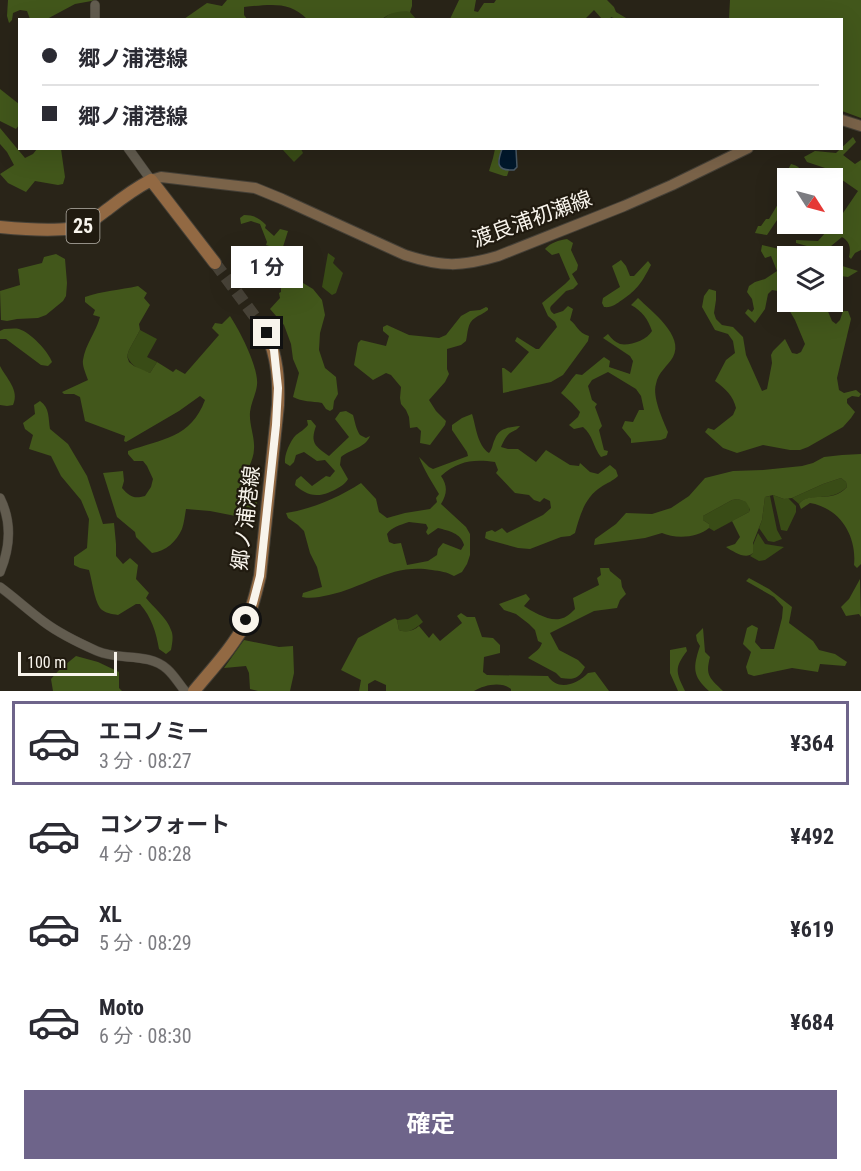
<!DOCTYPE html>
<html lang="ja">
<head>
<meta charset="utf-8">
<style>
	:root { --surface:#fff; --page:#f2f2f3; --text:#2b2b33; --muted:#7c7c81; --line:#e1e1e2; --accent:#6e648a }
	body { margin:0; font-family:"Roboto Condensed","Noto Sans JP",sans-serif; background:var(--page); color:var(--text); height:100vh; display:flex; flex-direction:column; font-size:22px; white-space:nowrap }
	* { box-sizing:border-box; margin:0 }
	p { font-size:20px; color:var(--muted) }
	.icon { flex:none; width:33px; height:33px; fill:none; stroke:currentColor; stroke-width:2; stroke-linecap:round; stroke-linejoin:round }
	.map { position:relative; height:691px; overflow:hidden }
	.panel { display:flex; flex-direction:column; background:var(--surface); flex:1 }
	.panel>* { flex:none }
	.hud { position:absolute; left:18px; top:18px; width:825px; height:132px; border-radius:0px; box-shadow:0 6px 24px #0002; display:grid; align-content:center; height:132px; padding:0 24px; background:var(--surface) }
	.needle { width:39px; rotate:126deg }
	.fabs { position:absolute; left:777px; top:168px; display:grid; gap:12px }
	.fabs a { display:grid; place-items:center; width:66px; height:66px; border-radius:0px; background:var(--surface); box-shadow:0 6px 24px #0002; font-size:30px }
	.scale { position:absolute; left:18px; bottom:15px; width:99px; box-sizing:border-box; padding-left:6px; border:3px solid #f8f4ec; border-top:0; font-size:16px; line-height:21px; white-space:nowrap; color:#f8f4ec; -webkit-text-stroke:4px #201a0f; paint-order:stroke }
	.end { position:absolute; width:27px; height:27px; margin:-14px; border:8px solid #f8f4ec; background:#111; box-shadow:0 0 0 3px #111 }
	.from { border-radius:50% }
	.bubble { position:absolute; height:42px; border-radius:0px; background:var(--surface); box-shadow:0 6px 24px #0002; font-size:20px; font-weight:700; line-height:42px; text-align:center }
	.hud b { display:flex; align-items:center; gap:21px; height:57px; font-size:22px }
	.hud b+b { border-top:2px solid var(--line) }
	.hud i { width:15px; height:15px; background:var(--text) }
	ul { padding:10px 0 0; list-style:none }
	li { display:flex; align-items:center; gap:18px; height:84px; margin:0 12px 9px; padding:0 12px; border:3px solid transparent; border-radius:0px }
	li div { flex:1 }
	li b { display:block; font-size:22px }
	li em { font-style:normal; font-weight:700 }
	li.on { border-color:var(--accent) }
	li>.icon { width:54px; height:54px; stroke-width:1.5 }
	.primary-button { display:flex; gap:12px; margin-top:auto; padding:12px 24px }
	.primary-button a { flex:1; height:69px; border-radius:0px; background:var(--accent); color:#fff; font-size:24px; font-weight:700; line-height:69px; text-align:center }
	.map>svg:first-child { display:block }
</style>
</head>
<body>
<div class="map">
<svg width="861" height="691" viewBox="0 0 861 691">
	<rect width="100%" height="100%" fill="#292418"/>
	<g fill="#394c16">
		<polygon points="396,11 410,12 416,19 382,20 388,15"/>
		<polygon points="282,149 301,149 303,153 294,162"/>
		<polygon points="328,253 335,258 333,263 343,273 336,293 332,295 322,287"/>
		<path d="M140,330L157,339L147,357L157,362L150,373C140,370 132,367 127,356L129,350Z"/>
		<path d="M841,478L846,482L847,487C830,504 809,491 799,504L792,498L823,484Z"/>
		<polygon points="773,495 784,499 788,498 796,506 796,512 787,531 781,530"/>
		<polygon points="770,496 777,530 782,539 774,542 768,541 759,528 762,520 765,497"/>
		<polygon points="738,499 747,502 750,508 749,512 714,531 709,528 709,524 703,520 703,516 732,500"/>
		<polygon points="758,533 765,544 784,547 765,560 759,561 750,556 753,553 753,545"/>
		<path d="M417,614L423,622C416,628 408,635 399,630L397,620L408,619Z"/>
	</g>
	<g fill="#42571b" fill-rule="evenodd">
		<polygon points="8,0 97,0 75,4 47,19 30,19 27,11 20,10 13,13 12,20 9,23 7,16"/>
		<path d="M227,0H412V6L410,12C399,11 391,12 382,19H307C289,0 268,5 244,7V15L247,19H184L207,3L222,6Z"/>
		<polygon points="459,0 476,0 474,11 478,12 484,3 494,3 496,0 607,0 614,7 616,12 626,18 625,19 616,19 611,17 610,19 602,19 594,10 585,19 450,19"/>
		<polygon points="730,0 861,0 861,118 842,111 842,20 729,19"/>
		<polygon points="0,89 19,104 19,125 16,129 0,121"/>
		<polygon points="0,128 25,158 33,154 37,149 61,149 65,177 63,184 58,185 35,181 26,192 8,183 0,174 14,165 7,152 0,144"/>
		<path d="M853,137L856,142L843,155L855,164L861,160V250L855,253L851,259L849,257C851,248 850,242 842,237L825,251L796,243V240L818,241L843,213L858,191L825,168L807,162L804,157L815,151L836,153Z"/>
		<polygon points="495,149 502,149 498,162 502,169 509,170 507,176 504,176 489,171 493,158"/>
		<path d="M791,164C798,166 801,168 804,175L803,178H788L787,205L767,235L755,233L758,226H761L766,219H769L784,194V177Z"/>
		<path d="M244,215C254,215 259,218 266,225L265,228L274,236L280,229L288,231L282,250L266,245L267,242L260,224L251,221L241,224L240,218Z"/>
		<path d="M567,239L573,243L571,250L578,265L577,270L572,274L578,284L573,289L566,291L551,306C549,309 551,312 554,314L563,311L568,306L573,309L570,320C578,326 577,332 589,336L588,341L563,375L551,382L503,393L502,368H504L511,373L529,352L515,341L517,337L536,349H539L557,327L555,322L548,316L542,303L565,284L570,279L559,253L552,255L545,249C550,243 559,240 567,239Z"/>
		<path d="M762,245L809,256H788V302H824L832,321L836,324L840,320L843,311H848L851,319L837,378L839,390L844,393L856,390L861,394L859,397L852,396L847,399V403L855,412L851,418L843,427L808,447L800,450H790L763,445L737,453L723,448L705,432L708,428L714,430L733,415L736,408C733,396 726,389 715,381L726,360L735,353L733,341L728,334L715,330L702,307L704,296L709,289L716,291V300L714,313L716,319L722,325L733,327L743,337L746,355L762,391L767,389L772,363L771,355L773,351L785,339L792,353L797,354L801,352L805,344L795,320L778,291L772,290L768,294L765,309L755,323L745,313L748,309L752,312L754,309L752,299L747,292L749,286L755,282L765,279L777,271L771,256L765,258L761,251Z"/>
		<polygon points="56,254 65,259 67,283 66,296 63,301 46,315 38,318 17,319 7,321 1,320 0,291 20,285 18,269 42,263 44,257"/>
		<path d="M621,260L626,266L630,276H634L648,261L651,265C642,282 638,289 622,300C616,304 612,308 604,307L602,303L603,298L620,287L612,266Z"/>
		<polygon points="833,263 858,271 848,277 833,275"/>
		<path d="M271,266L277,267L285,276L303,283L313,289L322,300L325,315L320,333L319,350L325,368L336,377L338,394L334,401L333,409L330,411L326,409L322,403C312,401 302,402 293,397L299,373L293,359L291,344L284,325L270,309L280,298L279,293L281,292V278L277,275Z"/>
		<path d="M138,286L147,293L144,298L150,305L139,324L140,330L129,350L127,356L129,362L134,366L150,373L157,362L173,372L176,369L185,374L219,335L212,328L215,323L222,324L230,316C240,331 259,368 257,385C256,394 251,403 250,412C249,425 255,437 254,449C254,461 244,473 244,485C245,489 247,494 248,498L257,501L256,520L210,511L186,509C185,515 184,523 182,529C176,542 166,551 152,553L136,537L135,532L117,517L103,473L123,471L124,481L122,488C130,497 134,499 145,496L151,487L153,479L147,466L143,461H134L128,454V451C162,439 191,438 205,400L200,396L179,411L126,442L124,441L125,436L85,421L80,397L74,394H64L62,392L88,380C86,374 82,366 83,360C85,345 96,332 100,317L93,315L95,310L85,302V297C102,291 120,290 138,286Z"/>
		<path d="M638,298C651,311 685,336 673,357C668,366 658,372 656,384C652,397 663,420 668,432L666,438L661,440L631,443V439L622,428L625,421L633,422L639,410H644L641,396L636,389L608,372L592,380L588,386L592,400L597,404L595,407L602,426L599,430L604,450L608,451L607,455L601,457C593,447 593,435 583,427L574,429L569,425L578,417L580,412L572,403L561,393C567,387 570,380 576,374L582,375L604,357L610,361L609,367L630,374L633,361L630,356L603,338L608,334C612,339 615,342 620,344C630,346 647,340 652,331C648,319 642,311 631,305Z"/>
		<path d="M486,307L488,308V310C483,314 479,315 475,318C467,323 468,333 466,341L461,345L447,349V369L449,374L445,382L429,400L436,411L446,421L445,425L430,445L420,443L421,431L417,427L410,428L409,417L406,410L401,404L400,398L401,387L391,375L386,373L373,380L354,365L358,343L361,340L386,346L389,336L383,331V327L387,325L409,335L439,338L446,335L461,316L470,311L480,310Z"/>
		<path d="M4,329C9,329 15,328 19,329C31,333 48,351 52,362L48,366L41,365L6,339H0V331Z"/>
		<path d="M0,366C6,378 20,390 13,405L7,406L0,405Z"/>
		<path d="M40,401C50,408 48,418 50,429L68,444L87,476L103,524L114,523L116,544V556L123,564L130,558L138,565L136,579L149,593L146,598C154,608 167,618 171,630C174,636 172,644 171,650L166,654L159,649C156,632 152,618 140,604H136L118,615C112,614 104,613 100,608C94,599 92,580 89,570L80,568L74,565V557L87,548L89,519L81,500L61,476L51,456L29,449L33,435L25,429L23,423L35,414L34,405Z"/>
		<path d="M346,411L353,415C355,422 356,429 360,435L366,438L370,436C365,448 351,449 341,457L340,465L348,479C344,487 326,495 318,495C310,496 300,490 295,485L296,480L301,476L312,486L326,476L330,477L335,471L325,460L317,461L304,452L296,455L294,462L290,466L285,463C284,455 290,441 296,435C301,431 304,430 308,425L307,420H311L316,426C310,443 315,446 329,456L349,437L335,419L340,412Z"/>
		<path d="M472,414C476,426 477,445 489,453C493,448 492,445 495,439C499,428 510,427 520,426C517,430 515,430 510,433C506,436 503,442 501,447L508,449H518L536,462L546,450L570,465L579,466L580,463L590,472L598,474L610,465L616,470L618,476C613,481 607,483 601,487C585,497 580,515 575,533L570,536L561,537L530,549L518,548L489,540L485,538L486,532L492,530L495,532L502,528L507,533L543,515L551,508L550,501L544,498L540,502L534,500L529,495L515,493L496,473L498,470L495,462C473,459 458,461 441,476C448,486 447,494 441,504L466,527L470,534V555L467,564L462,572L454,576C447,572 440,571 432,570C392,563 366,587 329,595C319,597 312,599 302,597L303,593L322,587L317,567L310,553L304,531L298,525L288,518L286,513C312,509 338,498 361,483L376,499L379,512L387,518L405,513L430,509L437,502L436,498L439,494C432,482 424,470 419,457L429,467L433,469L468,456L467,452L452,430V425L462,418ZM409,522L426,524L428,528L426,532L428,535L438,528C449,531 461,533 464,545L461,550L443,543L438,549L437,555L428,561L407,565L401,543L394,544L389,542L387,534C392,527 400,525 409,522Z"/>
		<path d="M861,454V564L857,568L854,565C857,536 840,508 810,503L801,509L799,504C809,490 831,505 847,487L846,482L841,478L823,484L792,498L784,499L773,495L765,497L762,520L753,543V553C746,560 734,552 726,547L735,544L740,537L732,521L749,512L750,509L746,502L738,499L732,500L703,516V520L709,524V528C698,538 675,539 662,533L645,538L594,545L595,539L616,524L626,513L652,514L671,508L689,496L705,478L733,471L763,470L802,466L813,463L824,457L842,455Z"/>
		<path d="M600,568H609L610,571L621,580L622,587L626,594L620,600L617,608L594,611L550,633L559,650L578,660L585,667C579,679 573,680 561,678L556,673L528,658C534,652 539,651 542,643L538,641L535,630L529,624L516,614L504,610L499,604L526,594L530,599L524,606C533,612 551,623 563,618C567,617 572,612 575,609L573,598L599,585L597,578L601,575Z"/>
		<polygon points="749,578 769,589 792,607 789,623 813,641 819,650 835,654 847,662 845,666 820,664 818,672 792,668 754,676 748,674 746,667 751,652 743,644 747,628 752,625 758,628 755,642 761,649 774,649 782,618 783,607 774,597 746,581"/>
		<polygon points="860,579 861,617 859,614 846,616 841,607 849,599"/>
		<path d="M461,613L467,617H475L482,637L493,638L500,645V653L484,657L483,672L487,675L548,676C557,691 577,685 588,673L595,672L609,691H511V689C501,681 484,685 474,691H386V685L375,680L368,684V691H359L361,680L341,670L358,638L395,618L397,620L399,630C405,633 414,631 419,626L429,638L433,633L440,641L462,623L457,616Z"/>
		<path d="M703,628L705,652L710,657C705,676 710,678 723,691H709C692,676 693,667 700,646L697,641L696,635Z"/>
		<polygon points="244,640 279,647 293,646 294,673 290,691 258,691 250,689 249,673 246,666 224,668"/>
		<path d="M686,647L687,651C674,668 676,672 685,691H678L670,673V650Z"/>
		<polygon points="76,656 98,662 119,672 119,688 122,691 53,691 51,679 60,669"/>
	</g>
	<path fill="#00182c" stroke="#4a5a66" stroke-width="1.5" d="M502,149H516L517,167L514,170C496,171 497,163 502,149Z"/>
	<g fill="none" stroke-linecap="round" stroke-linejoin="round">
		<polyline stroke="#484338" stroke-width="12" stroke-dasharray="12 6" stroke-linecap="butt" points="215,263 267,333"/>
		<defs>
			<g id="tertiary">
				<polyline points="95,5 95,20"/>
				<polyline points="128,148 151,180"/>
				<path d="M0,498C12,522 10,548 0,572"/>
				<path d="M0,587C15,598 29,611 44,622C60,634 79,643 97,651C119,661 148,652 167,669C174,675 179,684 185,691"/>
			</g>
			<g id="secondary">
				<polyline points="842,120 861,126"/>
				<path d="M151,180L161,177L255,188L282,199L405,255C442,267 461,267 498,256L624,206L672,185L748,148"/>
			</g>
			<g id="primary">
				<path d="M0,227C21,229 66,233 85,225C93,221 101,214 108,209C122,198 136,188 151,180L215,263"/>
				<path d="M194,691C212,669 233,647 246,622C253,607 256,592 260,576L278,405C279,378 277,358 267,333"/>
			</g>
		</defs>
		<use href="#tertiary" stroke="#454037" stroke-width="10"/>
		<use href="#secondary" stroke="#454037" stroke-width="12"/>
		<use href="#primary" stroke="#454037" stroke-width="14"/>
		<use href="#tertiary" stroke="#625c4f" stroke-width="9"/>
		<use href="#secondary" stroke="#7a6349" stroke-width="10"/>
		<use href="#primary" stroke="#926943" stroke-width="12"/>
	</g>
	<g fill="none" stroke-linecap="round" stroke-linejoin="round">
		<polyline stroke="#f8f4ec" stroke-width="8" points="246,620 253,603 260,576 276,425 278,388 274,350 267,333"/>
	</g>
	<g text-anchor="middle" stroke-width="4.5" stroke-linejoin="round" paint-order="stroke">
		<rect fill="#201a0f" stroke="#b7b3aa" stroke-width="1.5" x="66.5" y="209" width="33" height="34" rx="4.5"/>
		<g font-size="20" font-weight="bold" fill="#f8f4ec">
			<text x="83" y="233">25</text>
		</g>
		<g font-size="21" fill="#f8f4ec" stroke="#201a0f">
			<text transform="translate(532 219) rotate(-20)" y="7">渡良浦初瀬線</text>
			<text transform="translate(246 518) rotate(-83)" y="7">郷ノ浦港線</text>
		</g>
	</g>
</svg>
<div class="fabs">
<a><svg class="needle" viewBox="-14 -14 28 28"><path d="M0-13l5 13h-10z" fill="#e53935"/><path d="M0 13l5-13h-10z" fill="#7c7c81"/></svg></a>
<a><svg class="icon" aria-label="layers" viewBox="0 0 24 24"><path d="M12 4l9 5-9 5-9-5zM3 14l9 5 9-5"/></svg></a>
</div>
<div class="scale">100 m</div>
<i class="end from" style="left:246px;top:620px"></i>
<i class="end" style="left:267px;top:333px"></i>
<div class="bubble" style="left:231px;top:246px;width:72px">1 分</div>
<div class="hud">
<b><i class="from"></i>郷ノ浦港線</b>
<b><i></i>郷ノ浦港線</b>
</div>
</div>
<section class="panel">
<ul>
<li class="on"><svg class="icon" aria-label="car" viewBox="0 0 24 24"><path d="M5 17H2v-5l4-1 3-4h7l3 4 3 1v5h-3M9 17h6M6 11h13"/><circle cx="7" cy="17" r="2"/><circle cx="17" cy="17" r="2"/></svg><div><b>エコノミー</b><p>3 分 · 08:27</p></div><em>¥364</em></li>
<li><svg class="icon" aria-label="car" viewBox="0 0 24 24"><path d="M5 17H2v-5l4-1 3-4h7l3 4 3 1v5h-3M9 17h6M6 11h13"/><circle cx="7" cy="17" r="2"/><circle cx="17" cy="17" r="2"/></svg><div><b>コンフォート</b><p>4 分 · 08:28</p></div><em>¥492</em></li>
<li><svg class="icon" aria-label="car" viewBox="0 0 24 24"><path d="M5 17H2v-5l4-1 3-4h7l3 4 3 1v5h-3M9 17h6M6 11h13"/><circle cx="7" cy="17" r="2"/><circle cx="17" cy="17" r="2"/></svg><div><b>XL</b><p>5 分 · 08:29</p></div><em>¥619</em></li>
<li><svg class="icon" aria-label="car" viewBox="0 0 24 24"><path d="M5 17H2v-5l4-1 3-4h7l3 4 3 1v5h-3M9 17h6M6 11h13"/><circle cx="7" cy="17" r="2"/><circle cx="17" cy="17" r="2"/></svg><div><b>Moto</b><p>6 分 · 08:30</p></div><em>¥684</em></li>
</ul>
<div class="primary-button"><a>確定</a></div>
</section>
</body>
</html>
